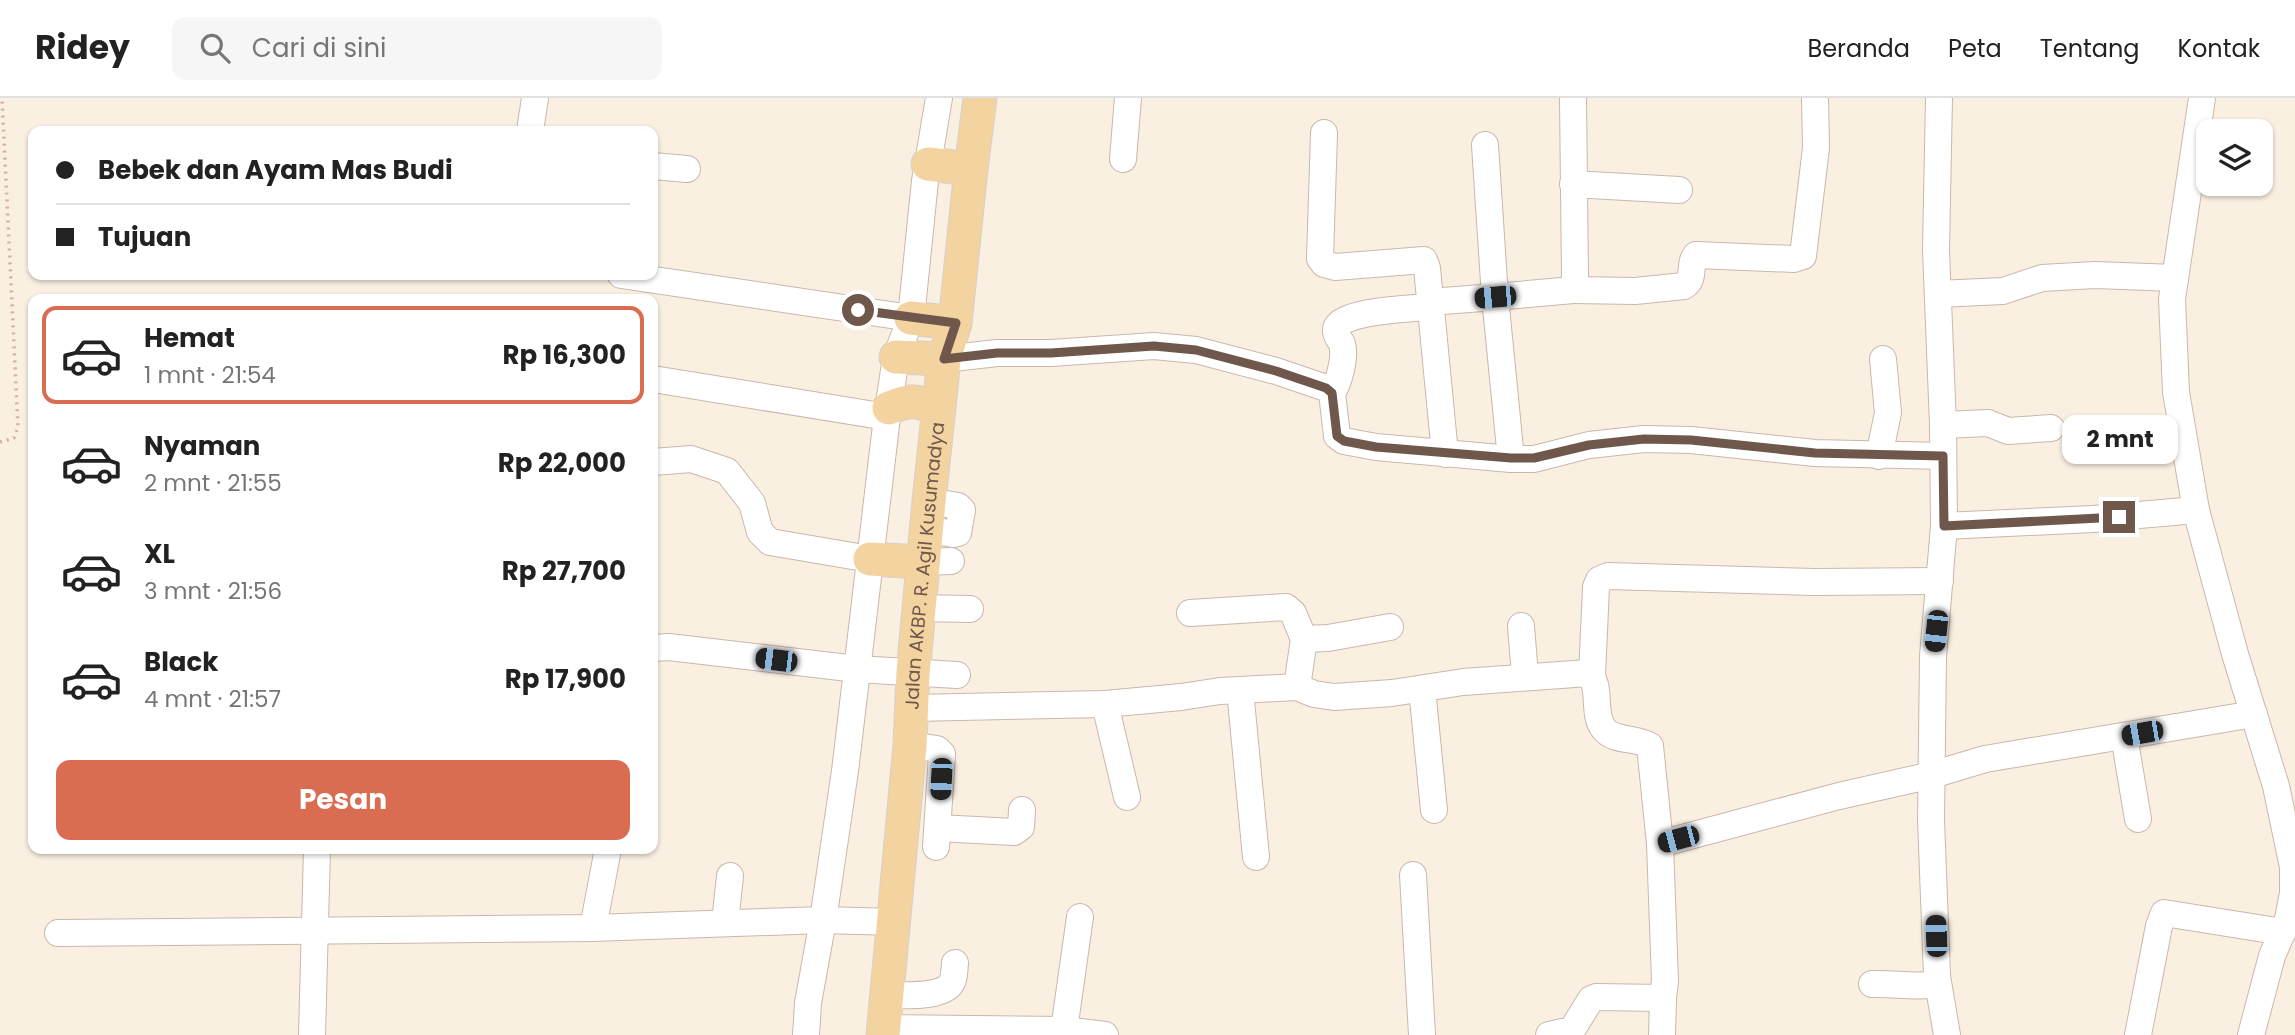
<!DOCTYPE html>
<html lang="id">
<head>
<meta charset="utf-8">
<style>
	:root { --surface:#fff; --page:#f6f6f6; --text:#222; --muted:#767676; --line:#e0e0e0; --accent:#da6d51 }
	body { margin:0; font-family:Poppins,sans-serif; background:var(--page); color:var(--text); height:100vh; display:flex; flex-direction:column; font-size:26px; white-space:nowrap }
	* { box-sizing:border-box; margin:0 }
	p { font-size:23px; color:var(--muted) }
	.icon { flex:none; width:38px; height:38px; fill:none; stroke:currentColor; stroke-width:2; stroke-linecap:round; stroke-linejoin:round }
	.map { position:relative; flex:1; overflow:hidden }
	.side { position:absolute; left:28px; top:196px; width:630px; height:560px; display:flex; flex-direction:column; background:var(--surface); border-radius:14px; box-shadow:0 2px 5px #0004 }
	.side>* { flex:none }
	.banner { position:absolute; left:28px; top:28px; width:630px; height:154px; border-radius:14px; box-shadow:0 2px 5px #0004; display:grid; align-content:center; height:154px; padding:0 28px; background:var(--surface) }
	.fabs { position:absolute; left:2196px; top:21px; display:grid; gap:14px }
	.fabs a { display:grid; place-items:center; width:77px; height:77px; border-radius:14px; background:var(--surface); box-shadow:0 2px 5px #0004; font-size:35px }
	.end { position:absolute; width:32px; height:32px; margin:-16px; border:9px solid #6f574b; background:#fff; box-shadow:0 0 0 4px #fff }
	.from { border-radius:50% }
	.bubble { position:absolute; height:49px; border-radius:14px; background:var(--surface); box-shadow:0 2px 5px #0004; font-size:23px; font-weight:700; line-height:49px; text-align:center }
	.car { position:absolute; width:21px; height:42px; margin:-21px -10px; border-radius:9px; box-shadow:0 0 5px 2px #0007; background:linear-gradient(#222 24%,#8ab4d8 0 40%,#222 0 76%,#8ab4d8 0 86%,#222 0) }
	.banner b { display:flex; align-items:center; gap:24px; height:66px; font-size:26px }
	.banner b+b { border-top:2px solid var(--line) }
	.banner i { width:18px; height:18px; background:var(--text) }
	ul { padding:12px 0 0; list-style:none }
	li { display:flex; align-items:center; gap:21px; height:98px; margin:0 14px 10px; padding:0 14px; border:4px solid transparent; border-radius:14px }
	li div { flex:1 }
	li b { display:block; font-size:26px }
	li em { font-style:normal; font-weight:700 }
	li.selected { border-color:var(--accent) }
	li>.icon { width:63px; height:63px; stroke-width:1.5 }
	.primary-button { display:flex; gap:14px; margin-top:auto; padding:14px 28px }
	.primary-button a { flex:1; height:80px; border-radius:14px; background:var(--accent); color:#fff; font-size:28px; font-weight:700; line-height:80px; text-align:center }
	header { display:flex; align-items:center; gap:42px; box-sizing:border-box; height:98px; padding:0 35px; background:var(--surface); border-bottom:2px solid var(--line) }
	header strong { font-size:33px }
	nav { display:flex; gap:38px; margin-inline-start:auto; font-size:24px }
	.search { width:490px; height:63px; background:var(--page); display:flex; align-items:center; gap:18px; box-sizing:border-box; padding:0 24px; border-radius:14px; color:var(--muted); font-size:26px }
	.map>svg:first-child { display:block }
</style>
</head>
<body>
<header>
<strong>Ridey</strong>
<div class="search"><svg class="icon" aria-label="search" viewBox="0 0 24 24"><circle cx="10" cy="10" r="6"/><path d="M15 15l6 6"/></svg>Cari di sini</div>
<nav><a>Beranda</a><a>Peta</a><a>Tentang</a><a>Kontak</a></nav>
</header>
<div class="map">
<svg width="2295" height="937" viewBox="0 0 2295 937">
	<rect width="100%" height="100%" fill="#faf0e2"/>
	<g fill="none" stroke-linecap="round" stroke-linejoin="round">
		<defs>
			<g id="minor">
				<polyline points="1939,0 1936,152 1943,327 1944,428 1933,558 1931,722 1937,878 1947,937"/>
				<polyline points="2202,0 2172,201 2176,294 2196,412 2235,556 2276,688 2293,769 2293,795 2288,821 2272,858 2251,937"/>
				<polyline points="530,33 535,0"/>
				<polyline points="1324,35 1320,161 1324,166 1335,169 1424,162 1427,170 1445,356"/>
				<polyline points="1485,47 1495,199 1573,192 1575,179 1573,0"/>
				<polyline points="1123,61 1128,0"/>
				<polyline points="653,68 687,71"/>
				<polyline points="1573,86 1679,92"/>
				<polyline points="621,177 911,220"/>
				<path d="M1573,192L1635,193L1684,188C1696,181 1688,166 1696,157L1794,161L1803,158L1816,50L1815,0"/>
				<polyline points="1938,196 2003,193 2042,180 2095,177 2175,180"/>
				<polyline points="1430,204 1495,199 1511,361"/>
				<polyline points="944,261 997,255 1051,255 1154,248 1196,252 1276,273 1326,290 1332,295 1337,338 1344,343 1376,349 1511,361 1534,361 1589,347 1644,341 1691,342 1815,355 1943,358"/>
				<polyline points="653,281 887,319"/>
				<path d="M1332,295C1339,284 1346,259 1342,246C1340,241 1335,238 1336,231C1339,213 1414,210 1431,209"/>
				<polyline points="1943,327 1988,325 2008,333 2051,330"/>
				<polyline points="1879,358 1888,315 1883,261"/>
				<polyline points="653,364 691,361 727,373 752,405 760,434 770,444 870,461"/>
				<polyline points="1944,428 2093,421 2196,412"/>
				<polyline points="927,431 953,436 958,435 962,412 958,408 929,403"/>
				<polyline points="922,464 951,463"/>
				<polyline points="919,510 970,511"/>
				<polyline points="1190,515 1286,509 1293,515 1304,541"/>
				<polyline points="1521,528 1525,578"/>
				<polyline points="653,550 669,549 857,571 957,577"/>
				<polyline points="1592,578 1596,489 1599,482 1608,478 1814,484 1940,483"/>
				<polyline points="1297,589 1304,541 1328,540 1390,529"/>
				<polyline points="1422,591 1434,712"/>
				<polyline points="1240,592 1256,759"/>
				<polyline points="1105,606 1127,699"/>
				<path d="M913,610L1105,606L1181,599L1220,593L1297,589L1314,596L1334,599L1392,595L1463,584L1588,575C1603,587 1591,616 1604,631C1614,644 1637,639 1650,648L1660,746L1839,698L1932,677L1985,661L2254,616"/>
				<polyline points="2124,638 2138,721"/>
				<polyline points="910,647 937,651 942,656 936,749"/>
				<polyline points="938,730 1014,734 1021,729 1022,712"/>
				<polyline points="1413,777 1422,937"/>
				<polyline points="725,825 730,778"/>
				<polyline points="593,830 608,751"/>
				<polyline points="58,835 593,830 823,822 894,824"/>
				<path d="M1872,886C1894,885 1917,890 1938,886"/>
				<path d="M887,897C903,897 938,900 950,887C955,881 954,873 955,865"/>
				<polyline points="883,930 1064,932 1105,937"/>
				<polyline points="1064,932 1080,819"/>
				<polyline points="312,937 317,751"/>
				<polyline points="806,937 808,905 823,822 845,673 887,319 896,259 911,220 925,83 939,0"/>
				<polyline points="1549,937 1572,932 1591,901 1596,899 1663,900 1665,883 1660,746"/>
				<polyline points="1662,937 1663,900"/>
				<polyline points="2138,937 2159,828 2164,815 2283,834"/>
			</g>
			<g id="major">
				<polyline points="928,66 971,71"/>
				<polyline points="911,220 955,225"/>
				<polyline points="896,259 944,261"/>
				<path d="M889,310C912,301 916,302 939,312"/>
				<polyline points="870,461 922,464"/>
				<path id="s1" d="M883,937L910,647L913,575L929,403L944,261L955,225L971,71L980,0"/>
			</g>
		</defs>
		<use href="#minor" stroke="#c9b8aa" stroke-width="28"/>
		<use href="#major" stroke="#d7d0cd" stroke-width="35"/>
		<polyline stroke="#d1b2a0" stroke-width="3.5" stroke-dasharray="2 5" stroke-linecap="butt" points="0,344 14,340 18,329 2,0"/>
		<use href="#minor" stroke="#fff" stroke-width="26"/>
		<use href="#major" stroke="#f3d3a0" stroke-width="33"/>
	</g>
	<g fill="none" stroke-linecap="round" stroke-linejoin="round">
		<polyline stroke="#6f574b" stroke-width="9" points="858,212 956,225 944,261 997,255 1051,255 1154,248 1196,252 1276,273 1326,290 1332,295 1337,338 1344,343 1376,349 1511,360 1534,360 1589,347 1644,341 1691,342 1815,355 1943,358 1944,428 2119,419"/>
	</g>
	<g text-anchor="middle" stroke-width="7" stroke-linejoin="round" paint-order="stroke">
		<g font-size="19" fill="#6f574b" stroke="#fdf5e8">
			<text dy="7" stroke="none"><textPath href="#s1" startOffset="471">Jalan AKBP. R. Agil Kusumadya</textPath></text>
		</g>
	</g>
</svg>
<div class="fabs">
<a><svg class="icon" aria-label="layers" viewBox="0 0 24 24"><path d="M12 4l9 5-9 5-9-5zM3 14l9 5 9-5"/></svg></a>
</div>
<i class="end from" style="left:858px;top:212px"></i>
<i class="end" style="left:2119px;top:419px"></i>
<div class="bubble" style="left:2062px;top:317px;width:116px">2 mnt</div>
<i class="car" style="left:1495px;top:199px;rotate:265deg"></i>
<i class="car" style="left:1936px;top:533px;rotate:186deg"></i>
<i class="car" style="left:776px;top:562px;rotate:277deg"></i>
<i class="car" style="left:2142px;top:635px;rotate:260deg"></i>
<i class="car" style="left:941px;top:681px;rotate:183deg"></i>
<i class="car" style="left:1678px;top:741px;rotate:255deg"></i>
<i class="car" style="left:1936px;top:838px;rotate:358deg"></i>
<div class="banner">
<b><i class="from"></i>Bebek dan Ayam Mas Budi</b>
<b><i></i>Tujuan</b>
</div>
<section class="side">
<ul>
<li class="selected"><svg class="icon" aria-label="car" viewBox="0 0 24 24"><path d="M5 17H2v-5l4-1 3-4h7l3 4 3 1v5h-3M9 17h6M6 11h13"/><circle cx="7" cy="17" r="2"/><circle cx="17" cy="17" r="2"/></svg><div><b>Hemat</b><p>1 mnt · 21:54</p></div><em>Rp 16,300</em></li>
<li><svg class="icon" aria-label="car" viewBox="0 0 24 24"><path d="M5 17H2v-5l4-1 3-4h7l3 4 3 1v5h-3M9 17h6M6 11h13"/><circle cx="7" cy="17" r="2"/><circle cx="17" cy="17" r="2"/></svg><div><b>Nyaman</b><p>2 mnt · 21:55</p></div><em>Rp 22,000</em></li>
<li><svg class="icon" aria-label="car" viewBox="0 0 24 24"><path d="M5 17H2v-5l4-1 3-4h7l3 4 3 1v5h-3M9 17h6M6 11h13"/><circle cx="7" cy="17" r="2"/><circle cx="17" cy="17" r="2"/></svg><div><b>XL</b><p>3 mnt · 21:56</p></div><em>Rp 27,700</em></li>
<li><svg class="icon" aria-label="car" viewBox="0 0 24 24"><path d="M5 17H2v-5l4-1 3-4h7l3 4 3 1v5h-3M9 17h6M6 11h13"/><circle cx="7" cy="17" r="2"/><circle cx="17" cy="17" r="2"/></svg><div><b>Black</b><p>4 mnt · 21:57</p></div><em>Rp 17,900</em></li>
</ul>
<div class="primary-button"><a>Pesan</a></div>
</section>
</div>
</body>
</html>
